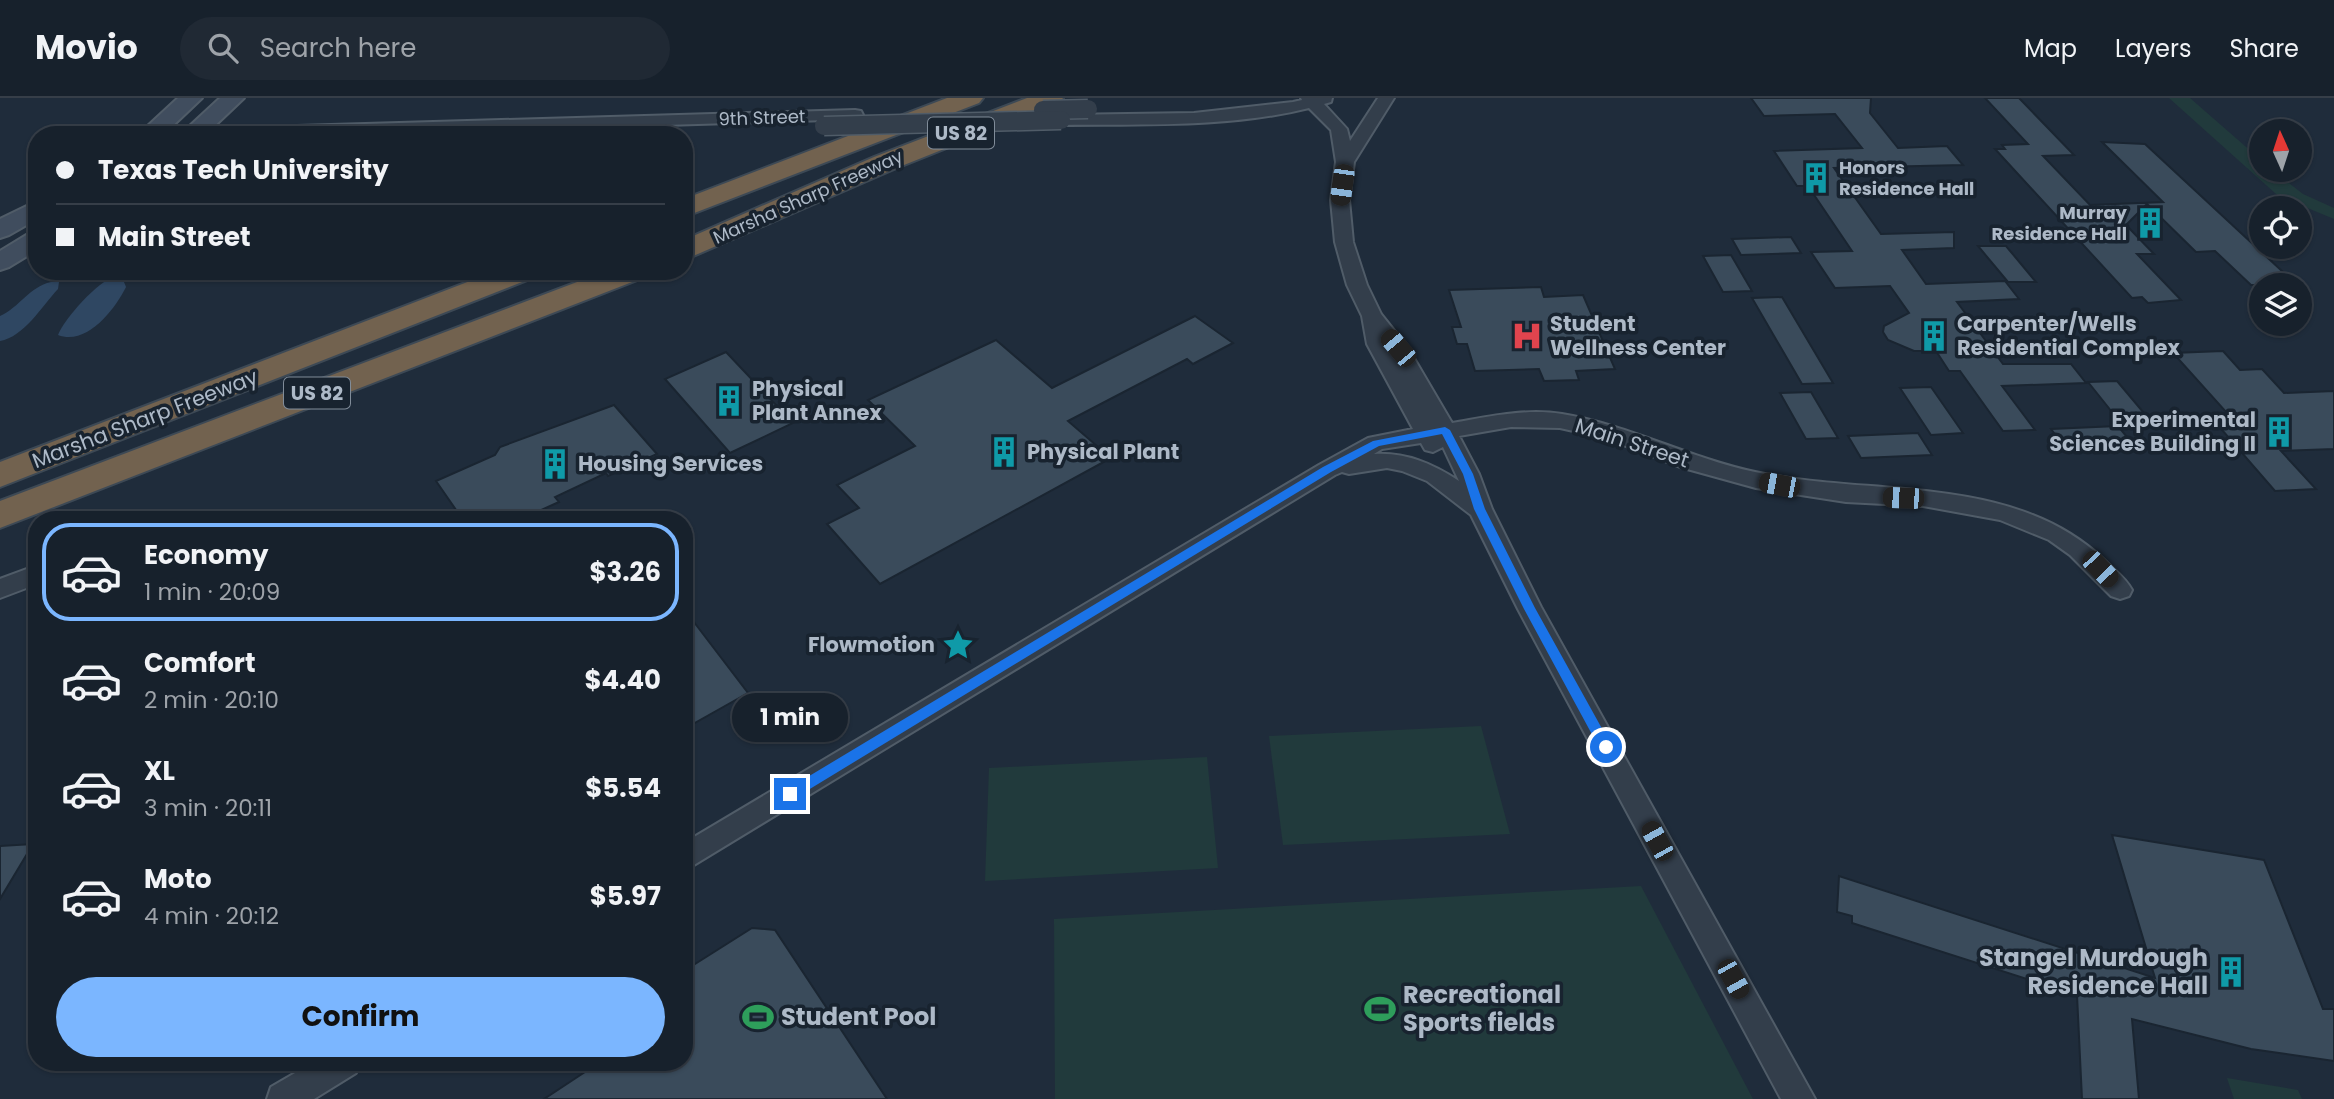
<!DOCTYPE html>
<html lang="en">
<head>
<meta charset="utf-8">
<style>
	:root { --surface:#17212c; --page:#202934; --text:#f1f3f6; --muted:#9ea3a9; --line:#363e48; --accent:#7bb6ff }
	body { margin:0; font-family:Poppins,sans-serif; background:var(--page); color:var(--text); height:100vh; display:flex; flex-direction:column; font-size:26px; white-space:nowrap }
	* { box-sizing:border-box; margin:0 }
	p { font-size:23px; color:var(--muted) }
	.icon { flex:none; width:38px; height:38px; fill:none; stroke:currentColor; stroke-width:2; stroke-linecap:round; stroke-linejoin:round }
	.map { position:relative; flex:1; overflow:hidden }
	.drawer { position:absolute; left:28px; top:413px; width:665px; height:560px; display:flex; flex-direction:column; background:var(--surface); border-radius:28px; box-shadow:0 2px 5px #0004,0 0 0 2px var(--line) }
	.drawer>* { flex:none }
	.banner { position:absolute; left:28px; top:28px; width:665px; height:154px; border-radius:28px; box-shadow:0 2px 5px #0004,0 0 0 2px var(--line); display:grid; align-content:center; height:154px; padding:0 28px; background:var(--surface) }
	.needle { width:46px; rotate:357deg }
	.controls { position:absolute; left:2249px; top:21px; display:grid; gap:14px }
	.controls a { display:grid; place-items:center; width:63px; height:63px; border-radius:50%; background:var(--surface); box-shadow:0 2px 5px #0004,0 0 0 2px var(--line); font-size:35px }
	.end { position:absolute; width:32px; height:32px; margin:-16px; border:9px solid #1a73e8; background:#fff; box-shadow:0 0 0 4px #fff }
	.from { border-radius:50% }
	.bubble { position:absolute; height:49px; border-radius:24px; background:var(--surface); box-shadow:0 2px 5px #0004,0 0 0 2px var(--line); font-size:23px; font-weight:700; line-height:49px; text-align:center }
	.car { position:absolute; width:21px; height:42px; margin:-21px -10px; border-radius:9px; box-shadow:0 0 5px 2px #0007; background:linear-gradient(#222 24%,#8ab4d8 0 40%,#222 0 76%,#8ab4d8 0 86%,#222 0) }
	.banner b { display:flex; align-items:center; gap:24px; height:66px; font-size:26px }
	.banner b+b { border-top:2px solid var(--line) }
	.banner i { width:18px; height:18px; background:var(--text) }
	ul { padding:12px 0 0; list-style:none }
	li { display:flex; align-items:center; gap:21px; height:98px; margin:0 14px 10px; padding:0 14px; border:4px solid transparent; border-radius:28px }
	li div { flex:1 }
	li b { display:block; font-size:26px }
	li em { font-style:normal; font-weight:700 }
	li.on { border-color:var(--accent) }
	li>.icon { width:63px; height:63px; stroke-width:1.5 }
	.cta { display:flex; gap:14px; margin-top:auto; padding:14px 28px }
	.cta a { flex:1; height:80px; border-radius:42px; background:var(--accent); color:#111; font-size:28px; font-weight:700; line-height:80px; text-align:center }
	header { display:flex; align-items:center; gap:42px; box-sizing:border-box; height:98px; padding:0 35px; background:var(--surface); border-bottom:2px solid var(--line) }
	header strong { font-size:33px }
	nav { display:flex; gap:38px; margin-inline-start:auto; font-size:24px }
	.search { width:490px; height:63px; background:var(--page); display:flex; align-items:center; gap:18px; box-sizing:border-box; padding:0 24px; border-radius:38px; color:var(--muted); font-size:26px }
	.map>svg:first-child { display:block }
</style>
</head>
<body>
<header>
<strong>Movio</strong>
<div class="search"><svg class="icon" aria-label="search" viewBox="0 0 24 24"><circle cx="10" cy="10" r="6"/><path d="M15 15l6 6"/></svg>Search here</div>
<nav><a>Map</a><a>Layers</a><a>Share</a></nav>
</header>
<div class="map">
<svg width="2334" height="1001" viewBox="0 0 2334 1001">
	<rect width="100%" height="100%" fill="#1f2c3b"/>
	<g fill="#213a3c">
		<polygon points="2169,0 2190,0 2261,62 2261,72 2272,72 2303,96 2334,110 2334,121 2293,104 2285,104"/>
		<polygon points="1481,628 1510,736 1283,747 1269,638"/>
		<polygon points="1207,659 1218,770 985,783 989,670"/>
		<polygon points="1641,788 1753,1001 1055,1001 1054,821"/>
		<polygon points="2227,980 2298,992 2302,1001 2234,1001"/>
	</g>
	<g fill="#2f4762">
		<path d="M114,179L124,184L126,189C115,211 87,248 58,237C64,221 98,183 114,179Z"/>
		<path d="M51,184H59L58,191C42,208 24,239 0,243V218C20,209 29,189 51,184Z"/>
	</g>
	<g fill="#3a4b5b" stroke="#1a2531" stroke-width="2">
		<polygon points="1751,0 1871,0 1870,15 1898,50 1947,48 1963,67 1834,70 1881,136 1954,134 1954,150 1902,152 1926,186 2005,183 2019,201 1957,204 2003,266 2071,266 2086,285 2002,288 2035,332 2003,333 1960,273 1949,273 1936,253 1914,253 1888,242 1883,234 1884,228 1909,215 1890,188 1835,190 1811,154 1852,153 1808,88 1797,88 1774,53 1862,50 1835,16 1764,18"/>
		<polygon points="1985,0 2019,0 2074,57 2043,58 2090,107 2163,104 2102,44 2145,46 2297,187 2251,187 2215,153 2196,154 2147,106 2126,127 2154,156 2137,156 2181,202 2148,205 2142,199 2132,200 1995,51 2005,51 2002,47 2028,46"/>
		<polygon points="1791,139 1801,155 1741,157 1732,141"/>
		<polygon points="1978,148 2006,148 2036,184 2008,184"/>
		<polygon points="1731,157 1752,193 1723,194 1703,158"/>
		<polygon points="1541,189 1544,199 1583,197 1615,271 1576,273 1579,282 1544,283 1539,271 1475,273 1467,246 1457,246 1452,229 1461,229 1449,192"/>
		<polygon points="1782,199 1833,285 1802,286 1752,200"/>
		<polygon points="1195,218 1233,245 1193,266 1187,261 1068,323 1111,360 880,486 827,426 859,410 837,387 915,348 868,302 996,242 1052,290"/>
		<polygon points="2223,253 2240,272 2262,271 2284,295 2334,293 2334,351 2281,353 2316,391 2275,393 2209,317 2228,316 2173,255"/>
		<polygon points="726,254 793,325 730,355 665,281"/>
		<polygon points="2117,283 2154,327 2124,329 2088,284"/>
		<polygon points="1931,289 1963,335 1931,337 1900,290"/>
		<polygon points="1811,294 1838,340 1806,341 1780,295"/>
		<polygon points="614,307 657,356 608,378 606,375 555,399 559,404 519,422 463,422 436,383 495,357 500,349"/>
		<polygon points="2118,328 2136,350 2067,352 2051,331"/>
		<polygon points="1918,335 1932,357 1861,360 1848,338"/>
		<polygon points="684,511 748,595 684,631"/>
		<polygon points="2112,737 2264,762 2323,911 2334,911 2334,963 2251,951 2132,921 2139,1001 2082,1001 2077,897 1852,825 1852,818 1837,814 1839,778 2155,880"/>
		<polygon points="33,746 0,801 0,748"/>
		<polygon points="752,830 775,832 887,1001 544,1001 588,972 584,964 684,964 684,873"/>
	</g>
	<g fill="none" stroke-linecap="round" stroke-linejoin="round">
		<defs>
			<g id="street">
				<path d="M1301,0H1332L1331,4L1324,6L1347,31L1350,43L1378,0H1394L1354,64L1349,102L1353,144L1367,187L1381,216L1408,250L1452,325C1488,319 1525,310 1562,316C1629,327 1689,360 1755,374C1869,399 2013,375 2103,461C2113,471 2126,480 2132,492L2129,498L2120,501L2111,498L2070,457L2049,442L2000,422L1923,408L1846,404L1756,390L1680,369L1605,340L1560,330L1511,329L1459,338L1479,376L1492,411L1541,509L1815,1001H1781L1518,511L1471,417L1427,383L1402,373L1387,370L1349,376L1342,374L1335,377L684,773V745L1319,367L1368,340L1413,331L1367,246L1362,218L1347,187L1335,144L1331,102L1336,64L1331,32L1309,10C1229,30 1144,26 1061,27L1053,22L1061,17L1194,15L1293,4L1302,2ZM1421,345L1425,352L1433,354L1443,349L1459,383C1433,366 1406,354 1374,356L1382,351Z"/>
				<polygon points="855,12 861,13 863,17 861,21 341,37 148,37 156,32"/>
				<polygon points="32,469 37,470 37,486 0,500 0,481"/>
				<polygon points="314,964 361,964 356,975 314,1001 267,1001 271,989"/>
			</g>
			<g id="secondary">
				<polygon points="178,0 202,0 163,37 138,37"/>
				<polygon points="220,0 244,0 205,37 180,37"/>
				<polygon points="37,103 37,121 9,137 0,140 0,121"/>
				<polygon points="37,133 37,152 9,169 0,172 0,153 28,136"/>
			</g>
			<g id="highway">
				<polygon points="947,0 983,0 979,5 684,119 684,101"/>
				<polygon points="1027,0 1063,0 1059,5 894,71 684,162 684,142 874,59"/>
				<polygon points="496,173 539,173 535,179 0,389 0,364"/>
				<polygon points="606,173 649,173 645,179 0,430 0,403"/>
			</g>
		</defs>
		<use href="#street" stroke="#505c68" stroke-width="4"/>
		<use href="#secondary" stroke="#505c68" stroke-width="4"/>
		<use href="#highway" stroke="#3d4955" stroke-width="4"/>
		<use href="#street" fill="#333e4b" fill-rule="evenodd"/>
		<use href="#secondary" fill="#404d5e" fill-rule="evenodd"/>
		<use href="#highway" fill="#72624f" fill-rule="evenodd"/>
		<defs>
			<g id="street-bridge">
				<polyline points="1043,12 1088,11"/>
				<polyline points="824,28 1061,22"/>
			</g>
		</defs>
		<use href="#street-bridge" stroke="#505c68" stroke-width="21" stroke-linecap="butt"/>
		<use href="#street-bridge" stroke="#333e4b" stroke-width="18"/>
	</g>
	<polygon fill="#1a73e8" points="1445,329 1450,332 1473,376 1485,411 1535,510 1610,645 1610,653 1601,653 1524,511 1474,411 1463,376 1442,336 1379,348 1331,374 795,700 786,700 786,692 1323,369 1373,343"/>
	<defs>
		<symbol id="building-bare" viewBox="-9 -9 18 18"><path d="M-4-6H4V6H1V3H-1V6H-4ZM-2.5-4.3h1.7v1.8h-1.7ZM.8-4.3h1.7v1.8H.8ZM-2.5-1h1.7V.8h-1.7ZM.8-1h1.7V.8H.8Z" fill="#0f9aa8" stroke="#18232f" stroke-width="2.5" paint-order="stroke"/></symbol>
		<symbol id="hospital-bare" viewBox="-9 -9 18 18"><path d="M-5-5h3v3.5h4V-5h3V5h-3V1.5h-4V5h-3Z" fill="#e0444e" stroke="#18232f" stroke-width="2.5" paint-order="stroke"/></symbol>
		<symbol id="sight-bare" viewBox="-9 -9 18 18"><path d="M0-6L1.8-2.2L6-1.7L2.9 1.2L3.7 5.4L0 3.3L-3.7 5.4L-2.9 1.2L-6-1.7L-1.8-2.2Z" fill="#0f9aa8" stroke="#18232f" stroke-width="2.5" paint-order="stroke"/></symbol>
		<symbol id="stadium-bare" viewBox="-9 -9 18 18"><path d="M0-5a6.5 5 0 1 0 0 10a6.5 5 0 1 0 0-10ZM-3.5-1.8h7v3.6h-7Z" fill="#2e9e5b" stroke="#18232f" stroke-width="2.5" paint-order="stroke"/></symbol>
	</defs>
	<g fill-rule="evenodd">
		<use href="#building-bare" x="1794" y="58" width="44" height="44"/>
		<use href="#building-bare" x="2128" y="103" width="44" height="44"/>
		<use href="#hospital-bare" x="1505" y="216" width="44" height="44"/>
		<use href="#building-bare" x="1912" y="216" width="44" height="44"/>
		<use href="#building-bare" x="707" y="281" width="44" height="44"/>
		<use href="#building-bare" x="2257" y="312" width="44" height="44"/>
		<use href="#building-bare" x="982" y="332" width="44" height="44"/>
		<use href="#building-bare" x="533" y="344" width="44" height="44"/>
		<use href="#sight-bare" x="936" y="525" width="44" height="44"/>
		<use href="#building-bare" x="2209" y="852" width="44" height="44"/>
		<use href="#stadium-bare" x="1358" y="889" width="44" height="44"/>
		<use href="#stadium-bare" x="736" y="897" width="44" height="44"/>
	</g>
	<g text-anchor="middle" stroke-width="7" stroke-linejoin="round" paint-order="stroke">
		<g font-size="18" fill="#adb9c7" stroke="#18232f">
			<text transform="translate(762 20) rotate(-2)" y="6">9th Street</text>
			<text transform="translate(808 99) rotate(-24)" y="6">Marsha Sharp Freeway</text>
		</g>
		<g font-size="18" font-weight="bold" fill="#adb9c7" stroke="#18232f" text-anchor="start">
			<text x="1839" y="76">Honors<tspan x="1839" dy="21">Residence Hall</tspan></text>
			<text x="2127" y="121" text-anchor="end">Murray<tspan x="2127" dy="21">Residence Hall</tspan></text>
		</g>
		<g fill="#18232f" stroke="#808c99" stroke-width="2">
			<rect x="928" y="19.5" width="66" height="31" rx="5"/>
			<rect x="284" y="279.5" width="66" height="31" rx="5"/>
		</g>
		<g font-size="19" font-weight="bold" fill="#adb9c7">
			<text x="961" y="42">US 82</text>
			<text x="317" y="302">US 82</text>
		</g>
		<g font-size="21" font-weight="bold" fill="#adb9c7" stroke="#18232f" text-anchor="start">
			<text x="1550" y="233">Student<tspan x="1550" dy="24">Wellness Center</tspan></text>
			<text x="1957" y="233">Carpenter/Wells<tspan x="1957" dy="24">Residential Complex</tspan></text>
			<text x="752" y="298">Physical<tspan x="752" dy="24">Plant Annex</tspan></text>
			<text x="2256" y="329" text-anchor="end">Experimental<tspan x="2256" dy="24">Sciences Building II</tspan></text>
			<text x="1027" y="361">Physical Plant</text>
			<text x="578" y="373">Housing Services</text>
			<text x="935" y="554" text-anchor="end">Flowmotion</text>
		</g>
		<g font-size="21" fill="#adb9c7" stroke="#18232f">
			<text transform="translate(145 321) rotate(-21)" y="7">Marsha Sharp Freeway</text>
			<text transform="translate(1632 345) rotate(18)" y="7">Main Street</text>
		</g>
		<g font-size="24" font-weight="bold" fill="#adb9c7" stroke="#18232f" text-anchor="start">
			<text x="2208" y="868" text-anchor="end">Stangel Murdough<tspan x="2208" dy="28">Residence Hall</tspan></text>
			<text x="1403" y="905">Recreational<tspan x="1403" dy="28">Sports fields</tspan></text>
			<text x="781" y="927">Student Pool</text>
		</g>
	</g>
</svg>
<div class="controls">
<a><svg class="needle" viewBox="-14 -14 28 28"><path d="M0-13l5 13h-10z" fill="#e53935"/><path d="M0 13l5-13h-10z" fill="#9ea3a9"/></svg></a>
<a><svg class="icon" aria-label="locate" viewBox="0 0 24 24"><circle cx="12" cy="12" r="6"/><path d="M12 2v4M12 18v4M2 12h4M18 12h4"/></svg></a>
<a><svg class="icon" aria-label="layers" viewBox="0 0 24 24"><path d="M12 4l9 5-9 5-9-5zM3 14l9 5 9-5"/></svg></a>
</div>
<i class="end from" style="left:1606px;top:649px"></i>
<i class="end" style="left:790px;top:696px"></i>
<div class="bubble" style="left:732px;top:595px;width:116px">1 min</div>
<i class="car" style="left:1342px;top:87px;rotate:188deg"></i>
<i class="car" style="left:1398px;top:250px;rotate:320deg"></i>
<i class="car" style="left:1779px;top:387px;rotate:281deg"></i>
<i class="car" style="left:1903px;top:400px;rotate:272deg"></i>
<i class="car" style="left:2100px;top:471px;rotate:136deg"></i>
<i class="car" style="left:1657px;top:743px;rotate:331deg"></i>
<i class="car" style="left:1733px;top:881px;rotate:151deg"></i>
<div class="banner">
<b><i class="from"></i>Texas Tech University</b>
<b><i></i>Main Street</b>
</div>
<section class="drawer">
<ul>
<li class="on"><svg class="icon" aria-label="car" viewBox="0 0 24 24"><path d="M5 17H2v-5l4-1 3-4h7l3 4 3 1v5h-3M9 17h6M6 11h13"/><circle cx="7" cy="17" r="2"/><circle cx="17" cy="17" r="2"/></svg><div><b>Economy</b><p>1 min · 20:09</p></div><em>$3.26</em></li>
<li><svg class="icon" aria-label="car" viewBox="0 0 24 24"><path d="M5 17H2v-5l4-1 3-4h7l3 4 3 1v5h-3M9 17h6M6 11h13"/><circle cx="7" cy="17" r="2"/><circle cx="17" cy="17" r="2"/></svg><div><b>Comfort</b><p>2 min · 20:10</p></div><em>$4.40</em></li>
<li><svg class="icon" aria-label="car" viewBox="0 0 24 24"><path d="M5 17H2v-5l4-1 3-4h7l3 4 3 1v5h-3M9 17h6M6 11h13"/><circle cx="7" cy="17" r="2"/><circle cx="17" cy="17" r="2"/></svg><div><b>XL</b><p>3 min · 20:11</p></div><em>$5.54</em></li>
<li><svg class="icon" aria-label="car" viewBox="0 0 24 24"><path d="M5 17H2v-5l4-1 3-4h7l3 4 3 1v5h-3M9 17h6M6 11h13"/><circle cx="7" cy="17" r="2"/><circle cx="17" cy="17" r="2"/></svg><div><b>Moto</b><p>4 min · 20:12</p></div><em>$5.97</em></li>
</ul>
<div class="cta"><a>Confirm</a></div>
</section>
</div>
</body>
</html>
